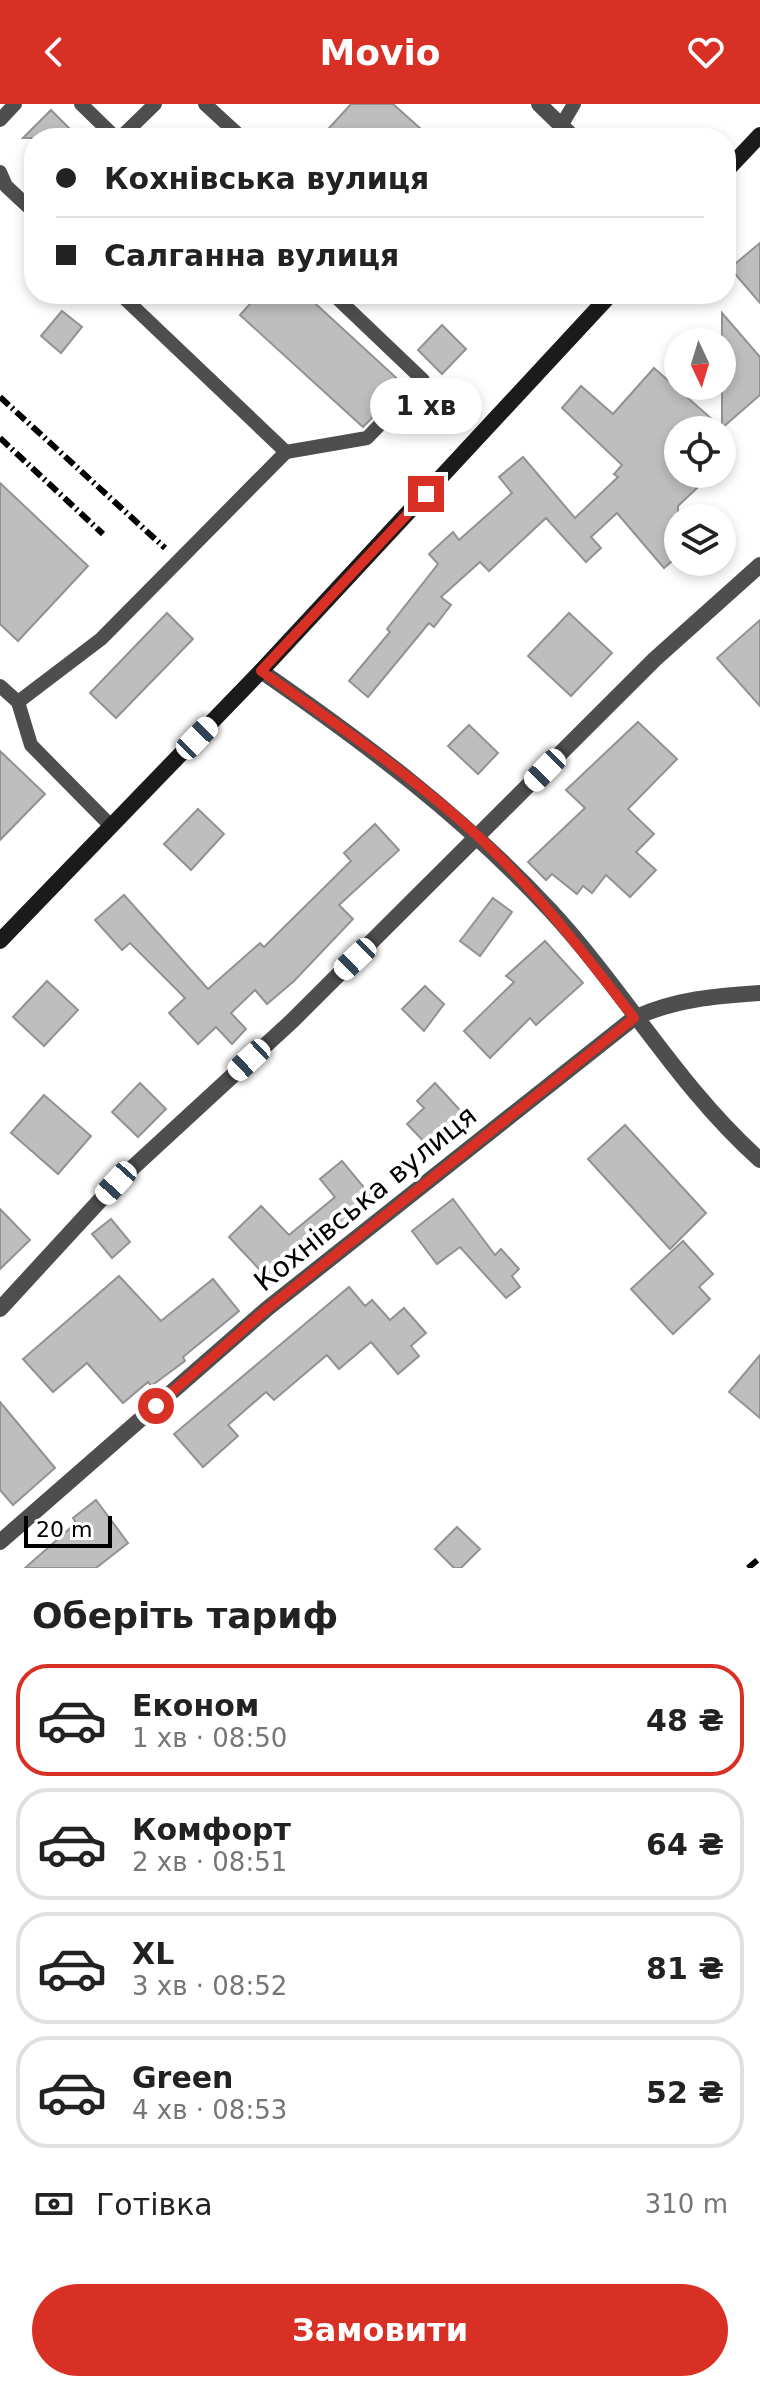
<!DOCTYPE html>
<html lang="uk">
<head>
<meta charset="utf-8">
<style>
	:root { --surface:#fff; --page:#f2f2f2; --text:#222; --muted:#767676; --line:#e0e0e0; --accent:#d93025 }
	body { margin:0; font-family:"DejaVu Sans",sans-serif; background:var(--page); color:var(--text); height:100vh; display:flex; flex-direction:column; font-size:30px; white-space:nowrap }
	* { box-sizing:border-box; margin:0 }
	p { font-size:26px; color:var(--muted) }
	.icon { flex:none; width:44px; height:44px; fill:none; stroke:currentColor; stroke-width:2; stroke-linecap:round; stroke-linejoin:round }
	.map { position:relative; height:1464px; overflow:hidden }
	.drawer { display:flex; flex-direction:column; background:var(--surface); flex:1 }
	.drawer>* { flex:none }
	.banner { position:absolute; left:24px; top:24px; width:712px; height:176px; border-radius:32px; box-shadow:0 4px 12px #0003; display:grid; align-content:center; height:176px; padding:0 32px; background:var(--surface) }
	.needle { width:52px; rotate:176deg }
	.tools { position:absolute; left:664px; top:224px; display:grid; gap:16px }
	.tools a { display:grid; place-items:center; width:72px; height:72px; border-radius:50%; background:var(--surface); box-shadow:0 4px 12px #0003; font-size:40px }
	.scale { position:absolute; left:24px; bottom:20px; width:88px; box-sizing:border-box; padding-left:8px; border:4px solid #000; border-top:0; font-size:22px; line-height:28px; white-space:nowrap; color:#000; -webkit-text-stroke:6px #fff; paint-order:stroke }
	.end { position:absolute; width:36px; height:36px; margin:-18px; border:10px solid #d93025; background:#fff; box-shadow:0 0 0 4px #fff }
	.from { border-radius:50% }
	.bubble { position:absolute; height:56px; border-radius:28px; background:var(--surface); box-shadow:0 4px 12px #0003; font-size:26px; font-weight:700; line-height:56px; text-align:center }
	.car { position:absolute; width:24px; height:48px; margin:-24px -12px; border-radius:10px; box-shadow:0 0 6px 2px #0007; background:linear-gradient(#fff 24%,#345 0 40%,#fff 0 76%,#345 0 86%,#fff 0) }
	.banner b { display:flex; align-items:center; gap:28px; height:76px; font-size:30px }
	.banner b+b { border-top:2px solid var(--line) }
	.banner i { width:20px; height:20px; background:var(--text) }
	ul { padding:0; list-style:none }
	li { display:flex; align-items:center; gap:24px; height:112px; margin:0 16px 12px; padding:0 16px; border:4px solid var(--line); border-radius:32px }
	li div { flex:1 }
	li b { display:block; font-size:30px }
	li em { font-style:normal; font-weight:700 }
	li.on { border-color:var(--accent) }
	li>.icon { width:72px; height:72px; stroke-width:1.5 }
	h2 { padding:0 32px; font-size:36px; line-height:96px }
	.pay { display:flex; align-items:center; gap:20px; height:88px; padding:0 32px; font-size:30px }
	.pay p { margin-inline-start:auto }
	.cta { display:flex; gap:16px; margin-top:auto; padding:16px 32px }
	.cta a { flex:1; height:92px; border-radius:48px; background:var(--accent); color:#fff; font-size:32px; font-weight:700; line-height:92px; text-align:center }
	header { display:flex; justify-content:space-between; align-items:center; height:104px; padding:0 32px; background:var(--accent); color:#fff; font-size:36px; font-weight:700 }
	.map>svg:first-child { display:block }
</style>
</head>
<body>
<header><svg class="icon" aria-label="back" viewBox="0 0 24 24"><path d="M15 5l-7 7 7 7"/></svg>Movio<svg class="icon" aria-label="heart" viewBox="0 0 24 24"><path d="M12 20l-8-8c-3-5 5-10 8-4 3-6 11-1 8 4z"/></svg></header>
<div class="map">
<svg width="760" height="1464" viewBox="0 0 760 1464">
	<rect width="100%" height="100%" fill="#fff"/>
	<g fill="#bebebe" stroke="#929292" stroke-width="2">
		<polygon points="351,0 393,0 431,34 320,34"/>
		<polygon points="51,6 79,34 23,34"/>
		<polygon points="760,139 760,199 730,164"/>
		<polygon points="259,190 305,190 404,281 363,323 240,211"/>
		<polygon points="62,207 82,223 61,249 41,232"/>
		<polygon points="722,209 760,253 760,291 722,324"/>
		<polygon points="442,221 466,245 442,270 418,246"/>
		<polygon points="654,264 722,324 678,326 678,370 712,370 678,402 678,452 664,464 617,409 591,433 601,444 586,458 546,414 489,467 480,458 441,493 451,501 434,523 429,519 368,593 349,577 390,528 387,525 438,460 429,450 453,428 459,436 512,389 499,373 523,353 575,414 618,373 614,370 622,361 562,304 581,282 613,310"/>
		<polygon points="0,379 88,462 18,537 0,520"/>
		<polygon points="167,509 193,535 116,614 90,589"/>
		<polygon points="569,509 612,549 571,592 528,552"/>
		<polygon points="760,516 760,602 717,554"/>
		<polygon points="638,618 677,655 628,705 654,730 636,748 656,766 630,793 606,771 592,789 583,782 577,790 552,770 546,776 528,758 585,704 566,686"/>
		<polygon points="469,621 498,649 478,670 448,642"/>
		<polygon points="0,647 45,690 0,736"/>
		<polygon points="198,705 224,730 191,766 164,740"/>
		<polygon points="375,720 399,746 339,801 353,815 294,877 267,900 255,886 231,909 246,925 232,940 216,923 198,940 169,909 185,894 130,839 122,846 95,816 124,791 208,885 260,839 264,843 351,757 344,749"/>
		<polygon points="493,794 512,808 480,852 460,837"/>
		<polygon points="545,837 583,879 536,921 530,914 490,954 464,927 514,878 506,872"/>
		<polygon points="47,877 78,906 44,942 13,913"/>
		<polygon points="425,882 444,900 424,927 402,905"/>
		<polygon points="140,979 166,1005 138,1033 112,1008"/>
		<polygon points="435,979 469,1016 434,1048 407,1020 424,1004 417,997"/>
		<polygon points="44,991 91,1032 58,1070 11,1029"/>
		<polygon points="625,1021 706,1109 670,1145 588,1055"/>
		<polygon points="342,1057 376,1098 336,1131 332,1126 274,1181 229,1133 261,1102 289,1131 335,1093 320,1075"/>
		<polygon points="453,1095 495,1151 501,1145 519,1165 512,1172 520,1183 506,1194 460,1143 437,1160 412,1127"/>
		<polygon points="0,1105 30,1136 0,1165"/>
		<polygon points="111,1115 130,1138 112,1154 92,1130"/>
		<polygon points="683,1137 713,1170 699,1183 710,1195 673,1230 631,1185"/>
		<polygon points="119,1172 161,1217 213,1175 239,1207 183,1253 185,1257 151,1282 148,1278 123,1299 87,1259 53,1288 23,1255"/>
		<polygon points="349,1183 365,1202 372,1196 390,1216 404,1204 426,1229 411,1242 419,1252 398,1270 371,1238 339,1265 327,1251 274,1296 266,1288 228,1321 238,1332 203,1363 174,1330"/>
		<polygon points="760,1251 760,1314 729,1288"/>
		<polygon points="0,1298 55,1364 13,1401 0,1386"/>
		<polygon points="96,1396 128,1439 96,1464 25,1464 76,1419 73,1414"/>
		<polygon points="457,1423 480,1445 461,1464 454,1464 435,1445"/>
	</g>
	<g fill="none" stroke-linecap="round" stroke-linejoin="round">
		<g stroke="#4e4e4e" stroke-width="14">
			<polyline points="81,0 116,34"/>
			<polyline points="205,0 242,34"/>
			<polyline points="0,16 15,0"/>
			<polyline points="561,22 574,0"/>
			<polyline points="120,34 155,0"/>
			<polyline points="0,68 6,82 34,108"/>
			<polyline points="286,348 367,334 423,276 337,194"/>
			<polyline points="0,582 18,598 31,641 111,722"/>
			<polyline points="18,598 101,535 286,348 120,190"/>
		</g>
		<g stroke="#4e4e4e" stroke-width="16">
			<polyline points="539,0 574,34"/>
			<path d="M261,567C365,639 464,713 550,806C624,886 678,983 760,1056"/>
			<polyline points="0,1205 116,1079 293,916 655,555 760,461"/>
			<path d="M0,1438L268,1204L634,914C676,895 715,892 760,889"/>
		</g>
		<g stroke="#1b1b1b" stroke-width="16">
			<polyline points="726,67 760,31"/>
			<polyline points="0,837 261,567 611,190"/>
		</g>
		<g stroke="#000" stroke-width="6" stroke-dasharray="12 4 2 4" stroke-linecap="butt">
			<polyline points="0,293 165,444"/>
			<polyline points="0,334 103,430"/>
			<polyline points="748,1464 760,1454"/>
		</g>
	</g>
	<g fill="none" stroke-linecap="round" stroke-linejoin="round">
		<path stroke="#d93025" stroke-width="10" d="M156,1302L268,1204L634,914C585,851 538,788 480,734C412,671 336,620 261,567L426,390"/>
	</g>
	<g text-anchor="middle" stroke-width="8" stroke-linejoin="round" paint-order="stroke">
		<g font-size="28" fill="#000" stroke="#fff">
			<text transform="translate(365 1094) rotate(-39)" y="10">Кохнівська вулиця</text>
		</g>
	</g>
</svg>
<div class="tools">
<a><svg class="needle" viewBox="-14 -14 28 28"><path d="M0-13l5 13h-10z" fill="#e53935"/><path d="M0 13l5-13h-10z" fill="#767676"/></svg></a>
<a><svg class="icon" aria-label="locate" viewBox="0 0 24 24"><circle cx="12" cy="12" r="6"/><path d="M12 2v4M12 18v4M2 12h4M18 12h4"/></svg></a>
<a><svg class="icon" aria-label="layers" viewBox="0 0 24 24"><path d="M12 4l9 5-9 5-9-5zM3 14l9 5 9-5"/></svg></a>
</div>
<div class="scale">20 m</div>
<i class="end from" style="left:156px;top:1302px"></i>
<i class="end" style="left:426px;top:390px"></i>
<div class="bubble" style="left:370px;top:274px;width:112px">1 хв</div>
<i class="car" style="left:197px;top:634px;rotate:44deg"></i>
<i class="car" style="left:545px;top:666px;rotate:224deg"></i>
<i class="car" style="left:355px;top:855px;rotate:226deg"></i>
<i class="car" style="left:249px;top:956px;rotate:227deg"></i>
<i class="car" style="left:116px;top:1079px;rotate:222deg"></i>
<div class="banner">
<b><i class="from"></i>Кохнівська вулиця</b>
<b><i></i>Салганна вулиця</b>
</div>
</div>
<section class="drawer">
<h2>Оберіть тариф</h2>
<ul>
<li class="on"><svg class="icon" aria-label="car" viewBox="0 0 24 24"><path d="M5 17H2v-5l4-1 3-4h7l3 4 3 1v5h-3M9 17h6M6 11h13"/><circle cx="7" cy="17" r="2"/><circle cx="17" cy="17" r="2"/></svg><div><b>Економ</b><p>1 хв · 08:50</p></div><em>48 ₴</em></li>
<li><svg class="icon" aria-label="car" viewBox="0 0 24 24"><path d="M5 17H2v-5l4-1 3-4h7l3 4 3 1v5h-3M9 17h6M6 11h13"/><circle cx="7" cy="17" r="2"/><circle cx="17" cy="17" r="2"/></svg><div><b>Комфорт</b><p>2 хв · 08:51</p></div><em>64 ₴</em></li>
<li><svg class="icon" aria-label="car" viewBox="0 0 24 24"><path d="M5 17H2v-5l4-1 3-4h7l3 4 3 1v5h-3M9 17h6M6 11h13"/><circle cx="7" cy="17" r="2"/><circle cx="17" cy="17" r="2"/></svg><div><b>XL</b><p>3 хв · 08:52</p></div><em>81 ₴</em></li>
<li><svg class="icon" aria-label="car" viewBox="0 0 24 24"><path d="M5 17H2v-5l4-1 3-4h7l3 4 3 1v5h-3M9 17h6M6 11h13"/><circle cx="7" cy="17" r="2"/><circle cx="17" cy="17" r="2"/></svg><div><b>Green</b><p>4 хв · 08:53</p></div><em>52 ₴</em></li>
</ul>
<div class="pay"><svg class="icon" aria-label="cash" viewBox="0 0 24 24"><path d="M3 7h18v10H3z"/><circle cx="12" cy="12" r="2"/></svg>Готівка<p>310 m</p></div>
<div class="cta"><a>Замовити</a></div>
</section>
</body>
</html>
